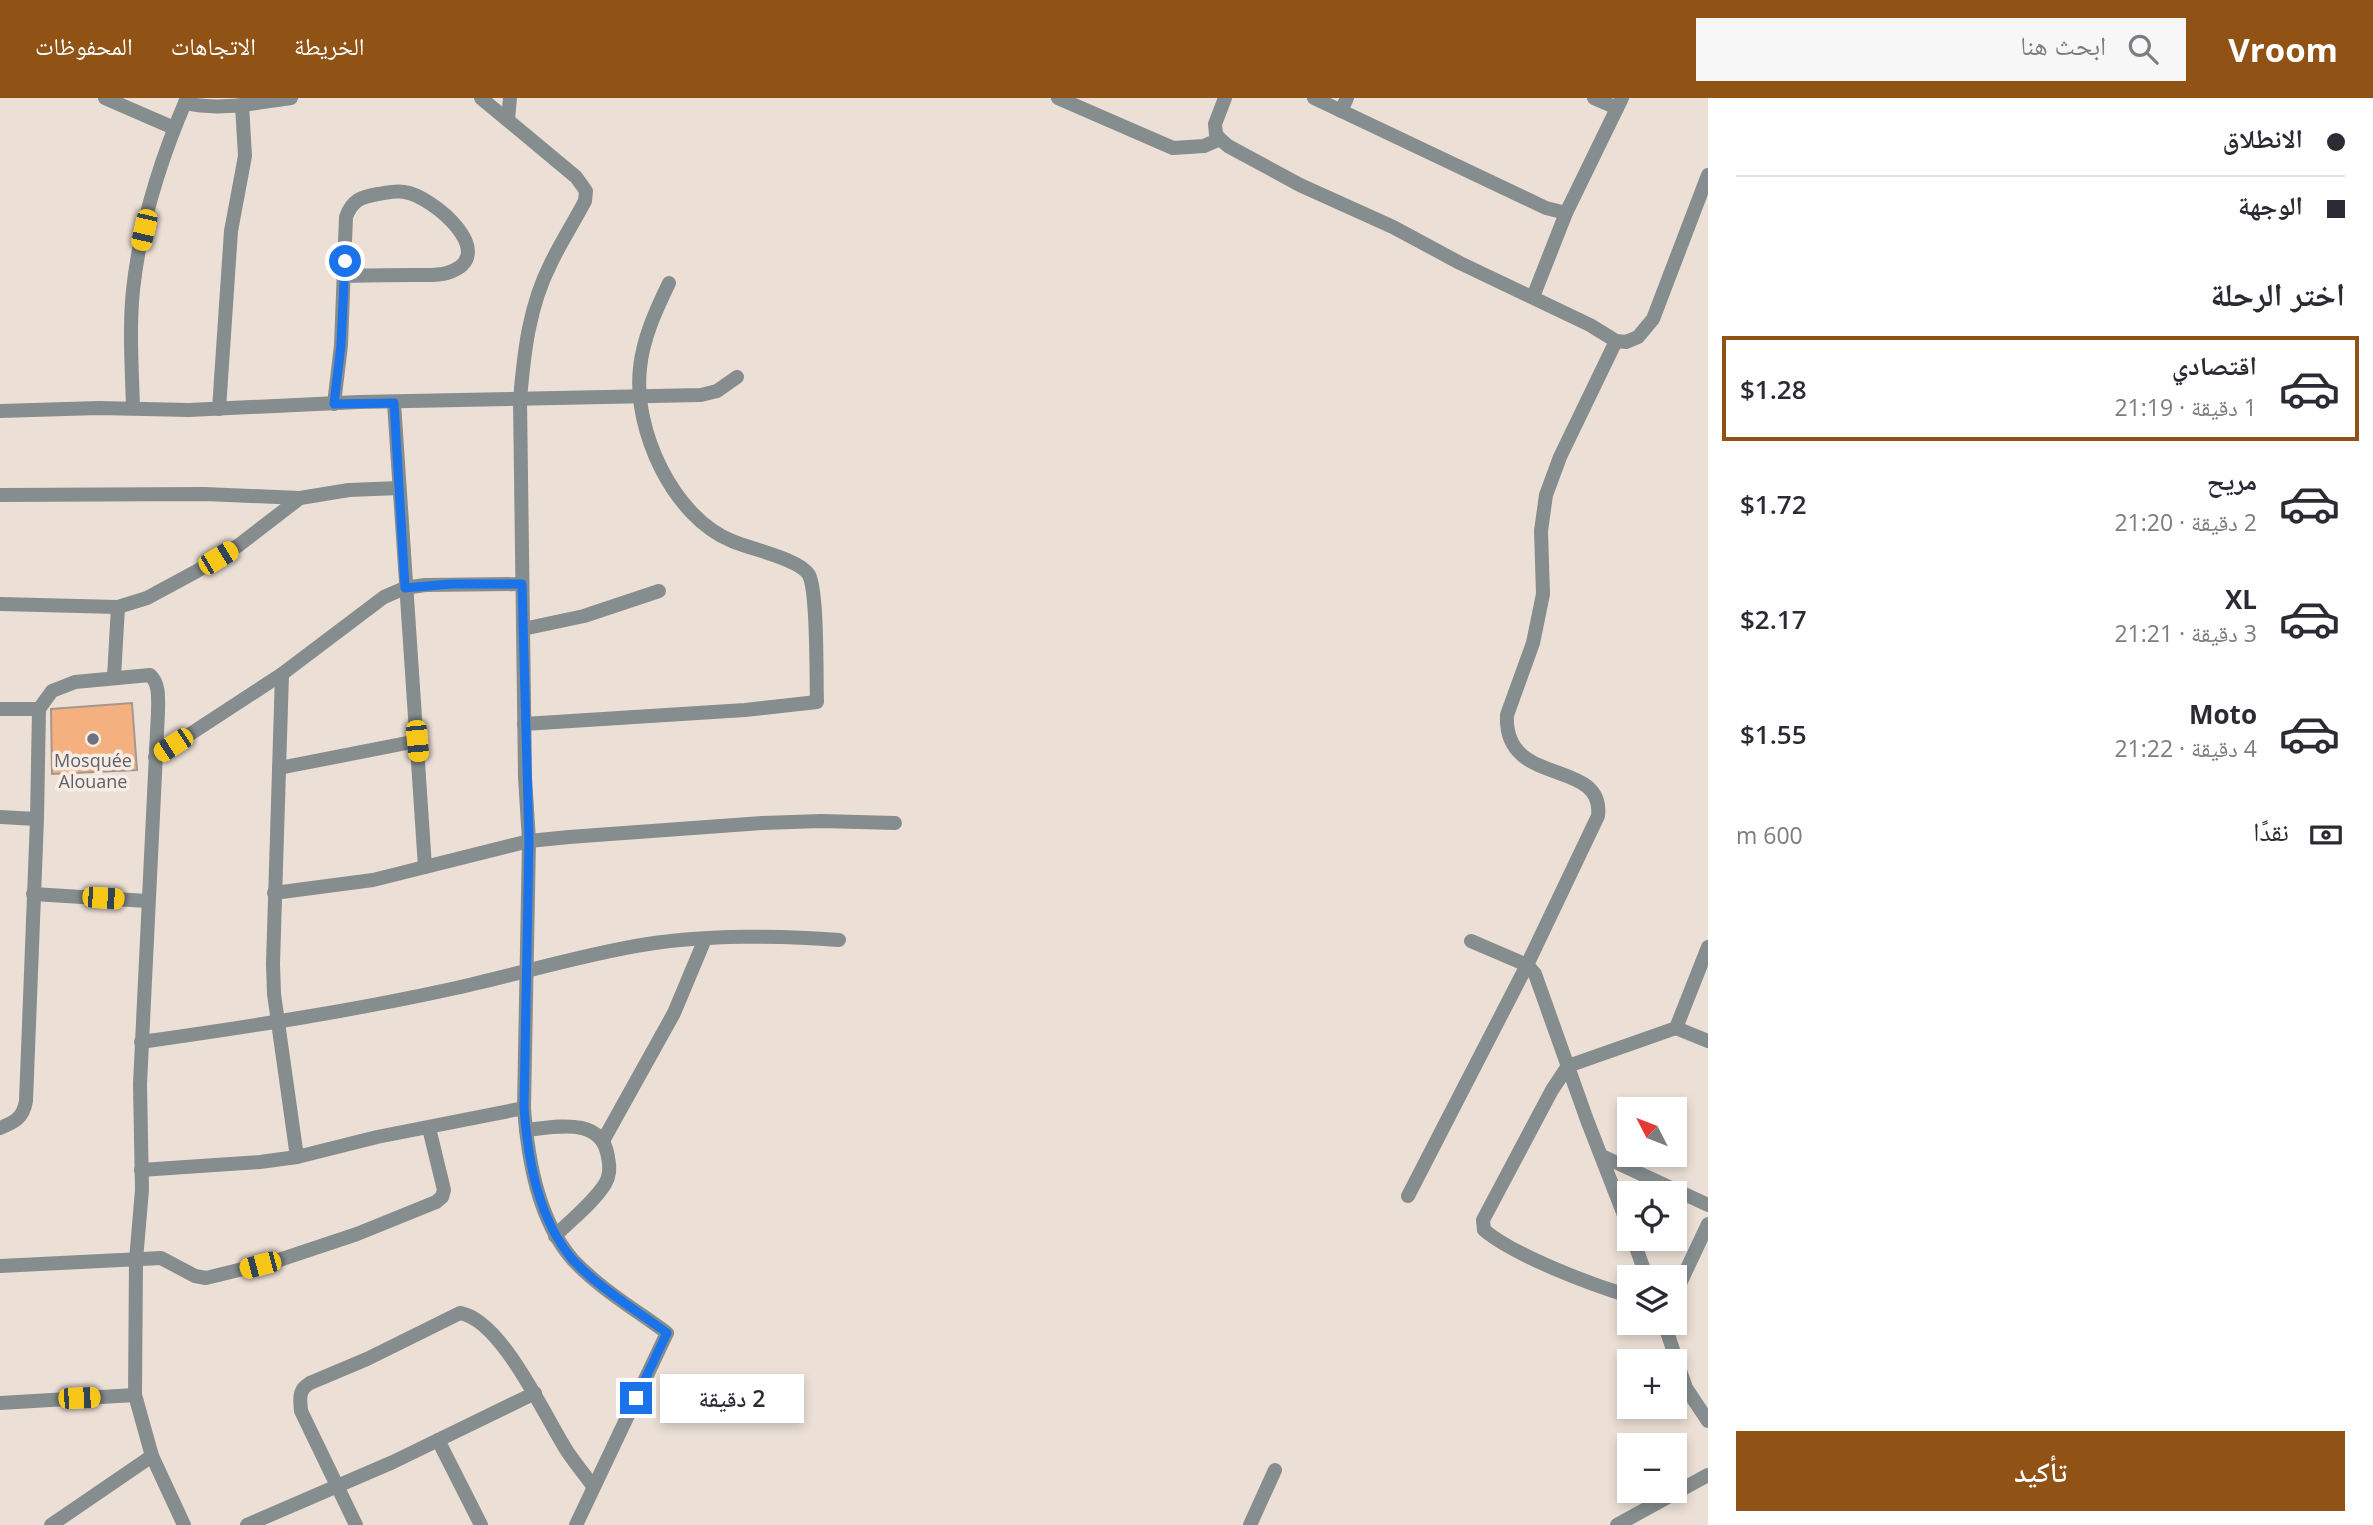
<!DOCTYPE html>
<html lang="ar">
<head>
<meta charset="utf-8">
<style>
	:root { --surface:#fff; --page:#f7f7f7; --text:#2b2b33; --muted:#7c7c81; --line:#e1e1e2; --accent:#905315 }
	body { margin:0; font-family:"Open Sans","Noto Naskh Arabic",sans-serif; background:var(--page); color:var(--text); direction:rtl; height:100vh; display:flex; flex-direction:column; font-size:26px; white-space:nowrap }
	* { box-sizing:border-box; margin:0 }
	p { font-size:23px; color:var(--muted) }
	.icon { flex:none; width:38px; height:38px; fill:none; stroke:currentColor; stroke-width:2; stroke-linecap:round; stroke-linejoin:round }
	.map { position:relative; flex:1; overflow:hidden; direction:ltr }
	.side { display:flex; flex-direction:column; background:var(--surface); width:665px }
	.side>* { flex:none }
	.banner { display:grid; align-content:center; height:154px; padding:0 28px; background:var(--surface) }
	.needle { width:46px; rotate:312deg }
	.tools { position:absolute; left:1617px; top:999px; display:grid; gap:14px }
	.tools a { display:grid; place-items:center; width:70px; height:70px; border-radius:0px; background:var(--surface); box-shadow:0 4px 10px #0003; font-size:35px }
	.end { position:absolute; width:32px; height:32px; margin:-16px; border:9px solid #1a73e8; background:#fff; box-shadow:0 0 0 4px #fff }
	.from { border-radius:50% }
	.bubble { position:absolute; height:49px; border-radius:0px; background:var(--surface); box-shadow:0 4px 10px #0003; font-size:23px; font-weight:600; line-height:49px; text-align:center; direction:rtl }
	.car { position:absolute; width:21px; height:42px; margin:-21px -10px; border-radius:9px; box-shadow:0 0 5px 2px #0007; background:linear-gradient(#f5c518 24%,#345 0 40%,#f5c518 0 76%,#345 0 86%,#f5c518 0) }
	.banner b { display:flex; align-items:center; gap:24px; height:66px; font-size:26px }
	.banner b+b { border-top:2px solid var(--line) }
	.banner i { width:18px; height:18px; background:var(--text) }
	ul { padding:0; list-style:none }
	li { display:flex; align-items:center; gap:21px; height:105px; margin:0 14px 10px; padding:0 14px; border:4px solid transparent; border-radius:0px }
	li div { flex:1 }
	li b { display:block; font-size:26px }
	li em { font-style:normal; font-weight:600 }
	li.on { border-color:var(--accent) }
	li>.icon { width:63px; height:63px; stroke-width:1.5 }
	h2 { padding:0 28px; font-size:32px; line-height:84px }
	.pay { display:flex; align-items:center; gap:18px; height:77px; padding:0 28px; font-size:26px }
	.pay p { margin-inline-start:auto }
	.primary-button { display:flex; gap:14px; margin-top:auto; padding:14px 28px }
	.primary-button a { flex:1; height:80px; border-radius:0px; background:var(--accent); color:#fff; font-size:28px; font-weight:600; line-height:80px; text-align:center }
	header { display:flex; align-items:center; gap:42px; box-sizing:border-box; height:98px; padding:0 35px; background:var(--accent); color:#fff }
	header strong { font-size:33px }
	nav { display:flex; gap:38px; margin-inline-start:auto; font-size:24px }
	.search { width:490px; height:63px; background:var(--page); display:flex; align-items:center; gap:18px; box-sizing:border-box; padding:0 24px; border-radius:0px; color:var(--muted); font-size:26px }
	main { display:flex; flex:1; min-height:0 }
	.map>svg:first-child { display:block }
</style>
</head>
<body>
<header>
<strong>Vroom</strong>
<div class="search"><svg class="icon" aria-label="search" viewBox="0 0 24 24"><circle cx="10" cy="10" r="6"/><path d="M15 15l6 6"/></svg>ابحث هنا</div>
<nav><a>الخريطة</a><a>الاتجاهات</a><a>المحفوظات</a></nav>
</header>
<main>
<section class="side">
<div class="banner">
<b><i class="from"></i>الانطلاق</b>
<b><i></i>الوجهة</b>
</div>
<h2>اختر الرحلة</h2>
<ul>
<li class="on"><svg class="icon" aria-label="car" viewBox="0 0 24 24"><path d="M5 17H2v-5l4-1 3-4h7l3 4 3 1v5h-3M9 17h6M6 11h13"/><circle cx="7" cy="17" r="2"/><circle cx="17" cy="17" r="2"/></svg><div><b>اقتصادي</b><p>1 دقيقة · 21:19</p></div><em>$1.28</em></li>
<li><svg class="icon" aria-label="car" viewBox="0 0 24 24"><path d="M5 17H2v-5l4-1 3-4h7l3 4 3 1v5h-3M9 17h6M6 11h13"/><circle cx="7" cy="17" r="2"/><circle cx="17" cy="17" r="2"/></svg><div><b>مريح</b><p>2 دقيقة · 21:20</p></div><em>$1.72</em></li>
<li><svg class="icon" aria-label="car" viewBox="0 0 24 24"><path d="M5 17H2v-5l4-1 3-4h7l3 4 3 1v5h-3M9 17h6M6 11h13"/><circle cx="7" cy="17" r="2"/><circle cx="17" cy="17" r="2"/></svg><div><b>XL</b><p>3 دقيقة · 21:21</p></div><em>$2.17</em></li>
<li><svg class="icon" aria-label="car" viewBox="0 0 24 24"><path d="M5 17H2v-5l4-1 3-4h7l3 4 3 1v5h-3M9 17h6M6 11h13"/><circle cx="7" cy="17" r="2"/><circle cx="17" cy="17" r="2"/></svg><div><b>Moto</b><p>4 دقيقة · 21:22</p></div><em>$1.55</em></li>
</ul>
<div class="pay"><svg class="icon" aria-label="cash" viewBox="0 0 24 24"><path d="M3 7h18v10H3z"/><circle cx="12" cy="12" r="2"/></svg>نقدًا<p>600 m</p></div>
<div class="primary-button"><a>تأكيد</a></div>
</section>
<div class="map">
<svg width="1708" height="1427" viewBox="0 0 1708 1427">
	<rect width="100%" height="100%" fill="#ece0d6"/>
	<polygon fill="#f4b07f" stroke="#a3978f" stroke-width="2" points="132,605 137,672 52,676 51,611"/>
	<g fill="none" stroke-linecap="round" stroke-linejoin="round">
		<g stroke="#868d8f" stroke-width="14">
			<polyline points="105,0 174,30"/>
			<path d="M481,0L576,79L586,93L585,103C574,124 561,144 551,165C529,208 524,254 520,302L525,679L529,743L524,1010C528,1062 538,1122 573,1162C599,1190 636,1212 667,1235L576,1427"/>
			<polyline points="1058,0 1173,50 1204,48 1220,41"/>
			<polyline points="1225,0 1215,26 1216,36 1220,41 1228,48 1300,87 1393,129 1460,165 1590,227 1616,243 1626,244 1638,239 1653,221 1708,77"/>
			<polyline points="1314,0 1546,110 1566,115 1622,0"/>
			<polyline points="1594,0 1617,10"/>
			<path d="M185,5C220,13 255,5 291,0"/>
			<polyline points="1341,13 1347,0"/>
			<polyline points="508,21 510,0"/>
			<polyline points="1533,199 1566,115"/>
			<polyline points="394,305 425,769"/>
			<path d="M334,306L341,247L346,119C352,102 361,99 378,96C386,95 396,92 404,94C432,97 503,158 447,175C437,178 425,177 415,177C392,177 369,177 346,178"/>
			<path d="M133,310C132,271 129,231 133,192C140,127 161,60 187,0"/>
			<polyline points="219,311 231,133 245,58 242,7"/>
			<polyline points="0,313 99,310 189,312 359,304 701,297 717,293 737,279"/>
			<polyline points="0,397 205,396 300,400"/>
			<polyline points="0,506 118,509 147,500 197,473 239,447 300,400 349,392 399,390"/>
			<polyline points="523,531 584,518 659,493"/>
			<polyline points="282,576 273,866 274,896 297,1059"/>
			<polyline points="114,579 118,509"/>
			<polyline points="0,611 39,611"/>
			<path d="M524,626L745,612L817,604C816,579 818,495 809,477C800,461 750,451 732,443C673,419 633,332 640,270C643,240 656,212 669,185"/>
			<polyline points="155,659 282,576 384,499 405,490 425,487 522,486"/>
			<polyline points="279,670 417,643"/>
			<polyline points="0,719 37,721"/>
			<polyline points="274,795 373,782 529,743 569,739 762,725 821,723 895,725"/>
			<polyline points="33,796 147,803"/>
			<polyline points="1471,843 1527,867 1535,876 1587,1022 1629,1130"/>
			<polyline points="1676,930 1708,943"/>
			<path d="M141,944C247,929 352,913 456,890C520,876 583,856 648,846C705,837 781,837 839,842"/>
			<path d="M0,1030C15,1024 23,1020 26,1003L37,721L39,611L52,593L75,584L150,577C160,586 158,602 158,614L140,986L142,1092L136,1162L135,1297L152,1358L184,1427"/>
			<path d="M526,1032C556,1029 602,1018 608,1059C610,1068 610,1078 605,1086C593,1105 571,1122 555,1138"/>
			<polyline points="604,1041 674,915 705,841"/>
			<polyline points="1602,1058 1708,1107"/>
			<polyline points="141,1072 260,1064 297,1059 377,1039 524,1010"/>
			<path d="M1408,1098L1527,867L1598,718C1605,659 1503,691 1507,617L1533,545L1543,496L1541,433L1546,397L1560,359L1616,243"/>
			<polyline points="1633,1141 1647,1180"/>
			<polyline points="0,1168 161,1160 195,1178 206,1180 279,1162 357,1136 436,1104 442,1099 444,1092 429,1030"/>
			<polyline points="1675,1196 1708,1126"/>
			<path d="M1629,1198C1590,1186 1515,1158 1484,1132L1483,1122L1552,992L1568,968L1676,930L1708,849"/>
			<polyline points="1664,1225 1686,1290 1708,1323"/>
			<polyline points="0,1305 135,1297"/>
			<polyline points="438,1342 481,1427"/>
			<polyline points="51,1427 152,1358"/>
			<polyline points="247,1427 393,1364 535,1295"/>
			<path d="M356,1427L301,1313C300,1300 298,1292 310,1285L367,1261L460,1215C502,1222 545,1319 567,1353C575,1365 584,1376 593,1388"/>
			<polyline points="1250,1427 1275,1372"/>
			<polyline points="1617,1427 1708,1377"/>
		</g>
	</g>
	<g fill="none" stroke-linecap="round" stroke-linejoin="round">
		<path stroke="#1a73e8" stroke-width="9" d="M345,163L341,247L334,306L394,305L405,490L451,486H522L529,743L524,1010C528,1062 538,1121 573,1162C599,1190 636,1212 667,1235L636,1300"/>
	</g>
	<circle fill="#6b7280" stroke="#f9ede3" stroke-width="2.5" cx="93" cy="641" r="7"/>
	<g text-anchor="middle" stroke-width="7" stroke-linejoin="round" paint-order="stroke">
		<g font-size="18" fill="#5b616d" stroke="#f9ede3">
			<text x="93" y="669">Mosquée<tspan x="93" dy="21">Alouane</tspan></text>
		</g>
	</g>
</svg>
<div class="tools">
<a><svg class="needle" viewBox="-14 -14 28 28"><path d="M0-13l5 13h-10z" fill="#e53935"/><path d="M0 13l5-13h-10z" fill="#7c7c81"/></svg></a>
<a><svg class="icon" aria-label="locate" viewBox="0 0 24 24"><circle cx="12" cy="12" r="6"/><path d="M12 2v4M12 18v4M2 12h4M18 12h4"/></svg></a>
<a><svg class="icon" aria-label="layers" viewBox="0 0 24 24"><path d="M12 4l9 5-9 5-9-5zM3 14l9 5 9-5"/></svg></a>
<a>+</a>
<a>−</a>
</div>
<i class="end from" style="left:345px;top:163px"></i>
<i class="end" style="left:636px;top:1300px"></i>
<div class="bubble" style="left:660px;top:1276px;width:144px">2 دقيقة</div>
<i class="car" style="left:144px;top:132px;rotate:193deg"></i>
<i class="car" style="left:218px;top:460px;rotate:59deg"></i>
<i class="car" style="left:417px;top:643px;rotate:175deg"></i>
<i class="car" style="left:173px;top:647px;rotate:237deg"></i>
<i class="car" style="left:103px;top:800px;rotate:94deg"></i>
<i class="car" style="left:260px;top:1167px;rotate:255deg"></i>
<i class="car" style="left:79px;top:1300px;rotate:88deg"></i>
</div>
</main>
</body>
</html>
